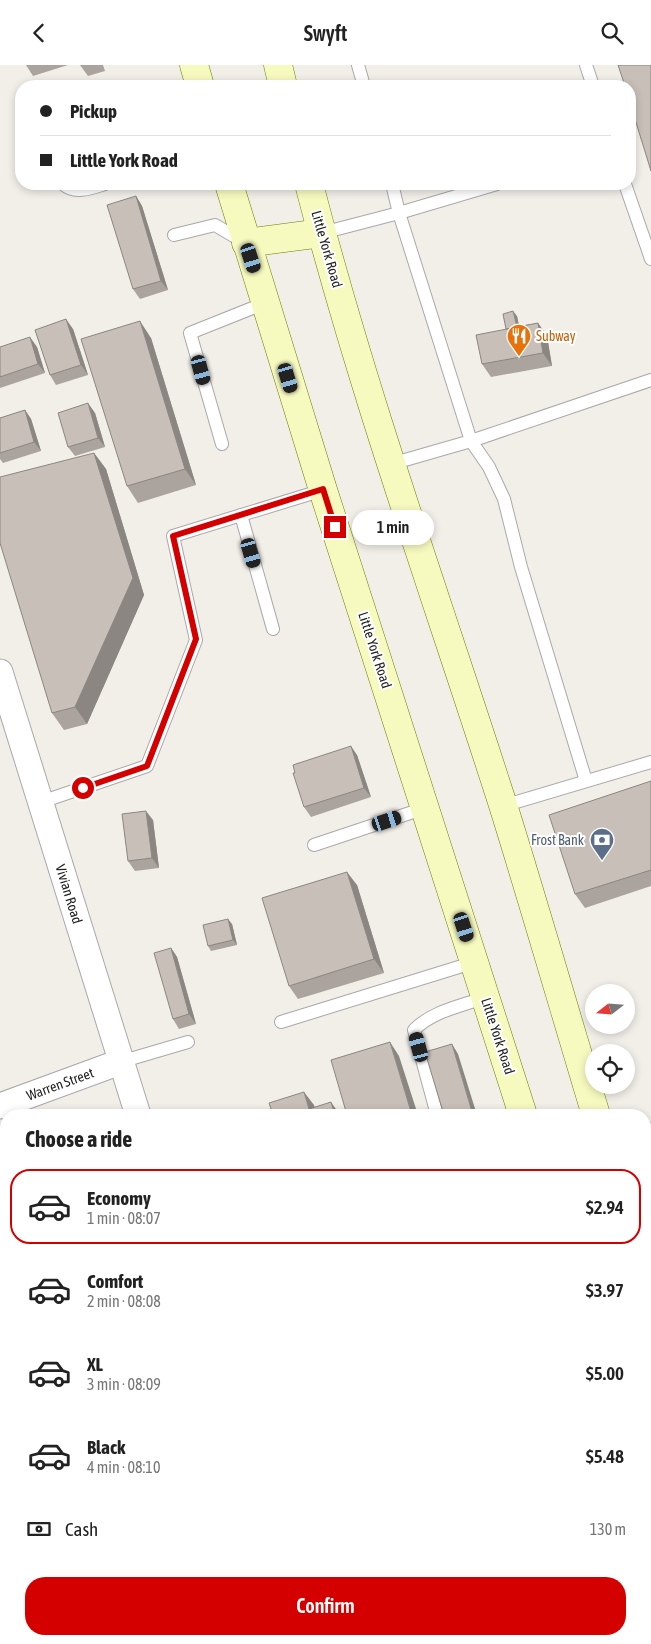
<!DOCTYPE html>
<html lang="en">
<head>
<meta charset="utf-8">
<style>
	:root { --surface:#fff; --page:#f6f6f6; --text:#222; --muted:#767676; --line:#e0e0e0; --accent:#d40000 }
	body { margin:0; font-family:"Asap Condensed",sans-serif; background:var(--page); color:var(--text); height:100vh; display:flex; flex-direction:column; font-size:19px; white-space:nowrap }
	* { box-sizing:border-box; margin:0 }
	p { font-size:16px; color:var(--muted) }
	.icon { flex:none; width:28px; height:28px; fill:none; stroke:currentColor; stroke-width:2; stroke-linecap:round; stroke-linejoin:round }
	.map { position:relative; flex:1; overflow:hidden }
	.drawer { position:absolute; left:0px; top:1044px; width:651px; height:536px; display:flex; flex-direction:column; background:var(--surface); border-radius:20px 20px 0 0; box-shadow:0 2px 8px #0003 }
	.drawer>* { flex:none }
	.top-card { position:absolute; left:15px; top:15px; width:621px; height:110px; border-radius:20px; box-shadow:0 2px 8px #0003; display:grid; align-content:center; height:110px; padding:0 25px; background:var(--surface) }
	.needle { width:32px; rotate:253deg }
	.controls { position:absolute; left:585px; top:919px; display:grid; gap:10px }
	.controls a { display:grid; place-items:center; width:50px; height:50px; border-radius:50%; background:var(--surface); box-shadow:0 2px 8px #0003; font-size:25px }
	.end { position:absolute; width:22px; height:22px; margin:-11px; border:6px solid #d40000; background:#fff; box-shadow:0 0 0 2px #fff }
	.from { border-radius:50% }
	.bubble { position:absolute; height:35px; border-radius:18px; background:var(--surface); box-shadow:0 2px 8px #0003; font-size:16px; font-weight:600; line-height:35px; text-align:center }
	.car { position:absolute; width:15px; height:30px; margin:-15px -8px; border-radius:6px; box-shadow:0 0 4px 1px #0007; background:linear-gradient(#222 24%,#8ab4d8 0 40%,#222 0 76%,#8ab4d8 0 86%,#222 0) }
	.top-card b { display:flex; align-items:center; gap:18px; height:48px; font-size:19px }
	.top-card b+b { border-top:1px solid var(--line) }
	.top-card i { width:12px; height:12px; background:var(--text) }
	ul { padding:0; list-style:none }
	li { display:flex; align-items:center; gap:15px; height:75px; margin:0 10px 8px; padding:0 15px; border:2px solid transparent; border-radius:20px }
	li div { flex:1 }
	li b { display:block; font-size:19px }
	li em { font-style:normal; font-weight:600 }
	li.active { border-color:var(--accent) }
	li>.icon { width:45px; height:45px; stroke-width:1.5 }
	h2 { padding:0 25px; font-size:22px; line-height:60px }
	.pay { display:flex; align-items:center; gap:12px; height:55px; padding:0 25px; font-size:19px }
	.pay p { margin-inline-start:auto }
	.cta { display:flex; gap:10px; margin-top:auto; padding:10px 25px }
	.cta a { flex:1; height:58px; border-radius:20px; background:var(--accent); color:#fff; font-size:20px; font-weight:600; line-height:58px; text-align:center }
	header { display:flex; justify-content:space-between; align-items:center; height:65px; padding:0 25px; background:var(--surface); font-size:22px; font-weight:600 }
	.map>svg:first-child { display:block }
</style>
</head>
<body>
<header><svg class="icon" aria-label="back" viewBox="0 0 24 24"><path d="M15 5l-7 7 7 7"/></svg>Swyft<svg class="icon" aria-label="search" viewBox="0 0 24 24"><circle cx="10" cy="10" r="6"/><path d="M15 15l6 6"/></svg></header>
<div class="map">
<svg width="651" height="1579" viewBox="0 0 651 1579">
	<rect width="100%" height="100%" fill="#f2efe9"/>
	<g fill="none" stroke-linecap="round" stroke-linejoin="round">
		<defs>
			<g id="service">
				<polyline points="358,0 364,21"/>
				<polyline points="586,0 593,21"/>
				<path d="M63,119C75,130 92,123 105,119"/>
				<polyline points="392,119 399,148 471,376 489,402 504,434 521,502 586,716"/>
				<polyline points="625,119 651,194"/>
				<polyline points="322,168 399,148 497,119"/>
				<polyline points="174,170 215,160 244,177"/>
				<polyline points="222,379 190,268 265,238"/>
				<polyline points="391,399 471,376 651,315"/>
				<polyline points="241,450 273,564"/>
				<polyline points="41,737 147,701 196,575 173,471 323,425"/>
				<polyline points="503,741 651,697"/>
				<polyline points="314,780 425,743"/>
				<polyline points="281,957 475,897"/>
				<polyline points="120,997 188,977"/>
				<path d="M437,1050L414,965C432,946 462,941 486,932"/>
				<polyline points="147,1574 149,1579"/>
				<polyline points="0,1576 6,1569"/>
			</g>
			<g id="minor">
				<polyline points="0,607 138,1050"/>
				<polyline points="0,1041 120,997"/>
			</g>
			<g id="tertiary">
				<polyline points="645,1074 651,1072"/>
				<polyline points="0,1280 6,1279"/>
			</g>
			<g id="secondary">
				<polyline points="194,0 200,21"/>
				<polyline points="278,0 283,21"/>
				<polyline points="229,119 323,425 523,1050"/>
				<path d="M309,119C363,329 437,534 503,740C535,843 565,947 596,1050"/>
				<polyline points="246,178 322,168"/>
				<polyline points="645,1249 651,1277"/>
				<polyline points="645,1475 651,1476"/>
				<polyline points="645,1547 651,1572"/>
			</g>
		</defs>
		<use href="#service" stroke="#a9a9a9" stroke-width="14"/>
		<use href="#minor" stroke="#a9a9a9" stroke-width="27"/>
		<use href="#tertiary" stroke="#a9a9a9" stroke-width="29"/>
		<use href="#secondary" stroke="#707d05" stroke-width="29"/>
		<use href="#service" stroke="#fff" stroke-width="12"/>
		<use href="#minor" stroke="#fff" stroke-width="25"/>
		<use href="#tertiary" stroke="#fff" stroke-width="28"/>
		<use href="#secondary" stroke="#f7fabf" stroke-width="28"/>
	</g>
	<g fill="#aba49e">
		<polygon points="26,0 68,0 33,11"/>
		<polygon points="80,0 103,0 105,6 88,11"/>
		<polygon points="136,131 142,141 168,225 140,234 133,224"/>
		<polygon points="517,251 519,261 538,258 547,271 552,301 491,312 482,299 506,264"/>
		<polygon points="73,264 88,310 56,320 50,310"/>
		<polygon points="151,273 196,420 138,438 127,421"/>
		<polygon points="0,282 37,282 45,308 0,323"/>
		<polygon points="25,345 31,354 41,386 3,398 0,394 0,353"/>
		<polygon points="95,348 105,382 75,391 68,382"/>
		<polygon points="94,388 106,404 144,530 87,659 64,665 52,648"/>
		<polygon points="357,690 371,732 311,752 304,742"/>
		<polygon points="651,716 651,821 585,843 575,829"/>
		<polygon points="153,755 159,803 135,806 128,796"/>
		<polygon points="357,820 384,908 298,934 289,921"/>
		<polygon points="232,859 237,880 211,886 208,881"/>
		<polygon points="171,883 177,892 196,959 179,964 173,954"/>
		<polygon points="5,1128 6,1130 6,1205 0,1207 0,1130"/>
		<polygon points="184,1574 410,1574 393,1579 175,1579 185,1576"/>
	</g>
	<g fill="#8b8681">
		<polygon points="136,131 142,141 168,225 161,216"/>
		<polygon points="513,246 517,251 521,270 518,265"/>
		<polygon points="66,254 73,264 88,310 81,300"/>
		<polygon points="140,256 151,273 196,420 185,404"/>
		<polygon points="538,258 547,271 552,301 543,288"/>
		<polygon points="30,272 37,282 45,308 38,299"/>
		<polygon points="88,338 95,348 105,382 98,373"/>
		<polygon points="25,345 31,354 41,386 34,377"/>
		<polygon points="94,388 106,404 144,530 87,659 75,642"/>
		<polygon points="351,681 357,690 371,732 364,723"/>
		<polygon points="146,746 153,755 159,803 152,793"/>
		<polygon points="347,807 357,820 384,908 374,894"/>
		<polygon points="228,854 232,859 237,880 233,875"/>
		<polygon points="171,883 177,892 196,959 189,949"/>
		<polygon points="390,977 399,991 418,1050 412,1050"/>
		<polygon points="452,979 458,989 477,1050 473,1050"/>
		<polygon points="304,1027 314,1040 317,1050 309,1044"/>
		<polygon points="331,1037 340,1050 335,1050"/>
		<polygon points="384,1574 387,1574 390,1579 385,1579"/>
		<polygon points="553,1574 558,1574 560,1579 555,1579"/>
	</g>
	<g fill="#c7bfb8" stroke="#8b8681">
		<polygon points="618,0 651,0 651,106 630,38 630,21 625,21"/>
		<polygon points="136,131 161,216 133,224 107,140"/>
		<polygon points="513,246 517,262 506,264 503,249"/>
		<polygon points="66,254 81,300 50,310 35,265"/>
		<polygon points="140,256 185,404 127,421 81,274"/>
		<polygon points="538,258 543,288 482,299 476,270"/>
		<polygon points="30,272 38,299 0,312 0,282"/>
		<polygon points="88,338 98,373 68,382 58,348"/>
		<polygon points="25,345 34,377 0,388 0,353"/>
		<polygon points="94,388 133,513 75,642 52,648 0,478 0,412"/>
		<polygon points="351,681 364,723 304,742 293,708 295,708 293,700"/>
		<polygon points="651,716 651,805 575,829 549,750"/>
		<polygon points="146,746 152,793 128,796 122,749"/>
		<polygon points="347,807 374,894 289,921 262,833"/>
		<polygon points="228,854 233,875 208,881 203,860"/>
		<polygon points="171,883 189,949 173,954 154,888"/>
		<polygon points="390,977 412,1050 347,1050 331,995"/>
		<polygon points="452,979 473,1050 444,1050 425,987"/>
		<polygon points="304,1027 309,1044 331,1037 335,1050 273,1050 269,1038"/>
		<polygon points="5,1128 6,1131 6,1189 0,1191 0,1130"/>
		<polygon points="184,1574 384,1574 385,1579 175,1579 185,1576"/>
		<polygon points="481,1574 553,1574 555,1579 483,1579"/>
	</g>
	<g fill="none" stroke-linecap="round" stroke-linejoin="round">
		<polyline stroke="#d40000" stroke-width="6" points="83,723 147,701 196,574 173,471 323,424 335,462"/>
	</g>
	<defs>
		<symbol id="restaurant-pin" viewBox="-11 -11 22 30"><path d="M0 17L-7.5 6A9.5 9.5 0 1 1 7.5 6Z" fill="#e8710a" stroke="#fff"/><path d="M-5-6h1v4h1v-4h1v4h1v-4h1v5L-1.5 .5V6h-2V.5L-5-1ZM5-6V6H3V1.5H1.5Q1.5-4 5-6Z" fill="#fff"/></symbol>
		<symbol id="bank-pin" viewBox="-11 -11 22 30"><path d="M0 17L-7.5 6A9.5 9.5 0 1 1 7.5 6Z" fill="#5c6f8a" stroke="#fff"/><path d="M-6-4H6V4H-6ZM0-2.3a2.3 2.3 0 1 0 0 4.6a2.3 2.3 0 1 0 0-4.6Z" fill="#fff"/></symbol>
	</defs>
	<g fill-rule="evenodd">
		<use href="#restaurant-pin" x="505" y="257" width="28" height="38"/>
		<use href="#bank-pin" x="588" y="761" width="28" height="38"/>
	</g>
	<g text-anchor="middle" stroke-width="4" stroke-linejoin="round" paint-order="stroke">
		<g font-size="14" fill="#222" stroke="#fff">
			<text transform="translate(327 184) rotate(74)" y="5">Little York Road</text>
			<text transform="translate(375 585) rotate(72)" y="5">Little York Road</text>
			<text transform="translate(69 829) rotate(73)" y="5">Vivian Road</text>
			<text transform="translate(498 971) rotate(72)" y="5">Little York Road</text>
			<text transform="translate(60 1019) rotate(-20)" y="5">Warren Street</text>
		</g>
		<g font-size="14" fill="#c56008" stroke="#fff" text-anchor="start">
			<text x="536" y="276">Subway</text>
		</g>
		<g font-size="14" fill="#4e5e75" stroke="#fff" text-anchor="end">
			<text x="584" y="780">Frost Bank</text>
		</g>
	</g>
</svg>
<div class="controls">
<a><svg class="needle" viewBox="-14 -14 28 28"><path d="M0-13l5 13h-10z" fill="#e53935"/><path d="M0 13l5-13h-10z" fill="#767676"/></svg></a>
<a><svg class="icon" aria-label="locate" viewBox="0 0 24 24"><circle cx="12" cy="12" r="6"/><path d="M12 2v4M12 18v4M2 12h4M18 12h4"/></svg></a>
</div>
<i class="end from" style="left:83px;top:723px"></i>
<i class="end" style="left:335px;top:462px"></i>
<div class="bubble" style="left:352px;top:445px;width:82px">1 min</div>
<i class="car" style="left:251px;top:193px;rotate:162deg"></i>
<i class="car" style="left:201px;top:305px;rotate:165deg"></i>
<i class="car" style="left:288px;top:313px;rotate:163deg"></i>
<i class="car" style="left:251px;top:488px;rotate:164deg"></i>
<i class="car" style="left:387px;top:756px;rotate:72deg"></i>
<i class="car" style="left:464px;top:862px;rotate:162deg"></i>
<i class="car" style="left:419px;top:982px;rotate:345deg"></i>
<div class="top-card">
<b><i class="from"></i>Pickup</b>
<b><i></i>Little York Road</b>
</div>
<section class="drawer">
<h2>Choose a ride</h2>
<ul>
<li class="active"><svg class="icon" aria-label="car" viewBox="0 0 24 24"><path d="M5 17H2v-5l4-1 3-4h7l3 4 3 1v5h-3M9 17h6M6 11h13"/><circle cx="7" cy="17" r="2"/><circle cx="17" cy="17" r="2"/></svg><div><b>Economy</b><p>1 min · 08:07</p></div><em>$2.94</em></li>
<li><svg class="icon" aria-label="car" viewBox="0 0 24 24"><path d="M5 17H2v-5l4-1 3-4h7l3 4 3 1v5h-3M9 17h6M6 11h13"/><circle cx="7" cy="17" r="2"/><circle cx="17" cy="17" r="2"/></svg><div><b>Comfort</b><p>2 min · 08:08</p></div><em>$3.97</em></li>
<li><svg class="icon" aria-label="car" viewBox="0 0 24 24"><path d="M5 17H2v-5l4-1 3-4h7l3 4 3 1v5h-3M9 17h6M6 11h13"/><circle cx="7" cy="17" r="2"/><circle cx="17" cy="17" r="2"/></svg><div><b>XL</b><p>3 min · 08:09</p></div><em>$5.00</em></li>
<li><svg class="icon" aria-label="car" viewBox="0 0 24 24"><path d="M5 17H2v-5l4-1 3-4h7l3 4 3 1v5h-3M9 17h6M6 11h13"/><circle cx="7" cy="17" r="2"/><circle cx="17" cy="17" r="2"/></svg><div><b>Black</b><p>4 min · 08:10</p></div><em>$5.48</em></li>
</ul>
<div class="pay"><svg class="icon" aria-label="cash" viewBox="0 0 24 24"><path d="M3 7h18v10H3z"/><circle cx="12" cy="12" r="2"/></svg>Cash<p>130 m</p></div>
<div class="cta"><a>Confirm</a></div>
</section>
</div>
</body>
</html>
